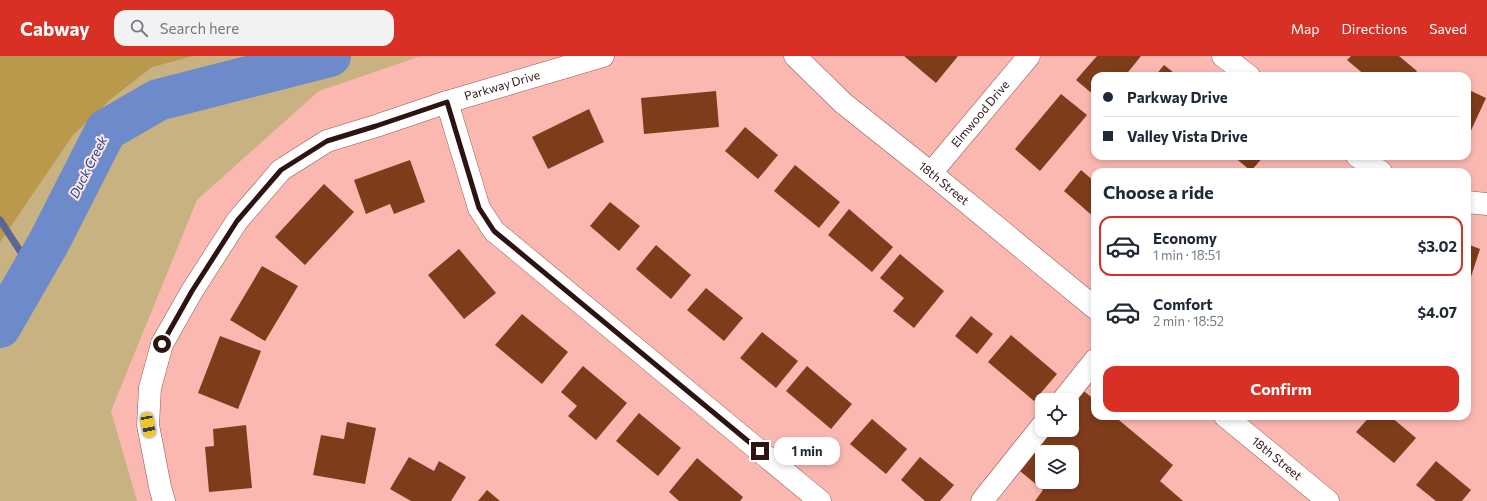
<!DOCTYPE html>
<html lang="en">
<head>
<meta charset="utf-8">
<style>
	:root { --surface:#fff; --page:#f2f2f3; --text:#1f2937; --muted:#747a83; --line:#e0e1e3; --accent:#d93025 }
	body { margin:0; font-family:Commissioner,sans-serif; background:var(--page); color:var(--text); height:100vh; display:flex; flex-direction:column; font-size:15px; white-space:nowrap }
	* { box-sizing:border-box; margin:0 }
	p { font-size:13px; color:var(--muted) }
	.icon { flex:none; width:22px; height:22px; fill:none; stroke:currentColor; stroke-width:2; stroke-linecap:round; stroke-linejoin:round }
	.map { position:relative; flex:1; overflow:hidden }
	.side { position:absolute; left:1091px; top:112px; width:380px; height:252px; display:flex; flex-direction:column; background:var(--surface); border-radius:12px; box-shadow:0 2px 6px #0003 }
	.side>* { flex:none }
	.guide { position:absolute; left:1091px; top:16px; width:380px; height:88px; border-radius:12px; box-shadow:0 2px 6px #0003; display:grid; align-content:center; height:88px; padding:0 12px; background:var(--surface) }
	.fabs { position:absolute; left:1035px; top:337px; display:grid; gap:8px }
	.fabs a { display:grid; place-items:center; width:44px; height:44px; border-radius:8px; background:var(--surface); box-shadow:0 2px 6px #0003; font-size:20px }
	.end { position:absolute; width:18px; height:18px; margin:-9px; border:5px solid #2c1412; background:#fff; box-shadow:0 0 0 2px #fff }
	.from { border-radius:50% }
	.bubble { position:absolute; height:28px; border-radius:12px; background:var(--surface); box-shadow:0 2px 6px #0003; font-size:13px; font-weight:700; line-height:28px; text-align:center }
	.car { position:absolute; width:12px; height:24px; margin:-12px -6px; border-radius:5px; box-shadow:0 0 3px 1px #0007; background:linear-gradient(#f5c518 24%,#345 0 40%,#f5c518 0 76%,#345 0 86%,#f5c518 0) }
	.guide b { display:flex; align-items:center; gap:14px; height:38px; font-size:15px }
	.guide b+b { border-top:1px solid var(--line) }
	.guide i { width:10px; height:10px; background:var(--text) }
	ul { padding:0; list-style:none }
	li { display:flex; align-items:center; gap:12px; height:60px; margin:0 8px 6px; padding:0 4px; border:2px solid transparent; border-radius:12px }
	li div { flex:1 }
	li b { display:block; font-size:15px }
	li em { font-style:normal; font-weight:700 }
	li.selected { border-color:var(--accent) }
	li>.icon { width:36px; height:36px; stroke-width:1.5 }
	h2 { padding:0 12px; font-size:18px; line-height:48px }
	.action { display:flex; gap:8px; margin-top:auto; padding:8px 12px }
	.action a { flex:1; height:46px; border-radius:12px; background:var(--accent); color:#fff; font-size:16px; font-weight:700; line-height:46px; text-align:center }
	header { display:flex; align-items:center; gap:24px; box-sizing:border-box; height:56px; padding:0 20px; background:var(--accent); color:#fff }
	header strong { font-size:19px }
	nav { display:flex; gap:22px; margin-inline-start:auto; font-size:14px }
	.search { width:280px; height:36px; background:var(--page); display:flex; align-items:center; gap:10px; box-sizing:border-box; padding:0 14px; border-radius:12px; color:var(--muted); font-size:15px }
	.map>svg:first-child { display:block }
</style>
</head>
<body>
<header>
<strong>Cabway</strong>
<div class="search"><svg class="icon" aria-label="search" viewBox="0 0 24 24"><circle cx="10" cy="10" r="6"/><path d="M15 15l6 6"/></svg>Search here</div>
<nav><a>Map</a><a>Directions</a><a>Saved</a></nav>
</header>
<div class="map">
<svg width="1487" height="445" viewBox="0 0 1487 445">
	<rect width="100%" height="100%" fill="#fbb8b1"/>
	<polygon fill="#c9b282" points="135,0 421,0 319,35 197,144 111,355 137,445 0,445 0,159"/>
	<polygon fill="#ba984c" points="0,0 193,0 152,11 111,43 73,79 0,186"/>
	<g fill="none" stroke-linecap="round" stroke-linejoin="round">
		<polyline stroke="#5a6794" stroke-width="7" points="0,164 33,215"/>
		<polyline stroke="#6d8acb" stroke-width="42" points="0,271 49,186 106,74 158,44 330,0"/>
	</g>
	<g fill="#7f3c1a" fill-rule="evenodd">
		<polygon points="904,0 958,0 936,27"/>
		<polygon points="1097,0 1141,0 1125,20 1095,20 1095,40 1076,24"/>
		<polygon points="1351,0 1399,0 1417,15 1413,20 1366,20 1347,4"/>
		<polygon points="1164,9 1178,20 1155,20"/>
		<polygon points="1467,33 1486,42 1468,81 1467,80"/>
		<polygon points="716,35 719,71 644,78 641,42"/>
		<polygon points="1061,38 1087,59 1040,115 1015,93"/>
		<polygon points="589,53 604,86 548,113 532,81"/>
		<polygon points="745,71 778,99 758,123 725,95"/>
		<polygon points="1233,100 1264,100 1251,115"/>
		<polygon points="410,104 425,146 394,158 390,148 366,158 354,124"/>
		<polygon points="795,109 840,146 819,172 774,135"/>
		<polygon points="1081,114 1095,126 1095,162 1064,135"/>
		<polygon points="324,128 354,156 305,209 275,181"/>
		<polygon points="610,146 640,170 619,195 590,170"/>
		<polygon points="849,153 893,191 872,216 828,179"/>
		<polygon points="1467,188 1480,193 1467,233"/>
		<polygon points="656,189 691,219 671,243 636,213"/>
		<polygon points="459,193 496,237 464,263 428,219"/>
		<polygon points="900,198 944,235 914,272 893,255 904,242 880,222"/>
		<polygon points="262,210 298,230 265,285 230,264"/>
		<polygon points="706,232 743,262 724,285 687,254"/>
		<polygon points="522,258 568,296 542,328 495,289"/>
		<polygon points="971,260 993,278 977,298 955,280"/>
		<polygon points="762,276 798,305 776,332 740,302"/>
		<polygon points="1011,279 1057,318 1034,345 988,306"/>
		<polygon points="220,280 261,295 238,353 198,337"/>
		<polygon points="583,310 627,347 596,384 568,360 577,350 561,336"/>
		<polygon points="807,310 852,348 831,373 786,335"/>
		<path d="M1080,332L1095,344V360H1114L1173,409L1160,425L1183,445H1035L1043,434L1015,411L1046,374H1072V344ZM1042,396H1072V426H1042Z"/>
		<polygon points="639,357 681,392 658,420 616,385"/>
		<polygon points="1370,360 1390,360 1416,382 1394,407 1356,376"/>
		<polygon points="872,363 907,393 886,418 850,388"/>
		<polygon points="347,366 376,372 365,428 313,419 321,379 344,383"/>
		<polygon points="246,369 252,432 209,436 205,391 214,390 213,373"/>
		<polygon points="409,401 434,415 439,405 466,421 451,445 411,445 390,433"/>
		<polygon points="920,401 954,429 940,445 925,445 901,424"/>
		<polygon points="697,402 743,441 740,445 679,445 669,436"/>
		<polygon points="1436,405 1471,434 1462,445 1436,445 1416,429"/>
		<polygon points="487,434 500,445 478,445"/>
	</g>
	<g fill="none" stroke-linecap="round" stroke-linejoin="round">
		<defs>
			<g id="minor">
				<path id="s1" d="M795,0L843,47L931,117L1095,252"/>
				<polyline points="1223,0 1249,20"/>
				<polyline points="447,46 479,152 494,175 820,445"/>
				<polyline points="1357,100 1381,116"/>
				<path id="s2" d="M931,117L1029,0"/>
				<polyline points="1467,146 1487,148"/>
				<polyline points="1063,344 1095,304"/>
				<path id="s3" d="M1225,360L1328,445"/>
				<path id="s4" d="M164,445L160,431L148,369L150,332L162,288L192,235L237,165L281,114L327,85L376,70L447,46L603,0"/>
				<polyline points="982,445 1042,370"/>
			</g>
		</defs>
		<use href="#minor" stroke="#925752" stroke-width="23"/>
		<use href="#minor" stroke="#fff" stroke-width="22"/>
	</g>
	<g fill="none" stroke-linecap="round" stroke-linejoin="round">
		<polyline stroke="#2c1412" stroke-width="5" points="162,288 192,235 237,165 281,114 327,85 376,70 447,46 479,152 494,175 760,395"/>
	</g>
	<g text-anchor="middle" stroke-width="4" stroke-linejoin="round" paint-order="stroke">
		<g font-size="12" fill="#2c1412" stroke="#fce6e4">
			<text dy="4" stroke="none"><textPath href="#s4" startOffset="610">Parkway Drive</textPath></text>
			<text dy="4" stroke="none"><textPath href="#s2" startOffset="77">Elmwood Drive</textPath></text>
			<text dy="4" stroke="none"><textPath href="#s1" startOffset="196">18th Street</textPath></text>
			<text dy="4" stroke="none"><textPath href="#s3" startOffset="67">18th Street</textPath></text>
		</g>
		<g font-size="13" font-style="italic" fill="#23408e" stroke="#fce6e4">
			<text transform="translate(88 111) rotate(-63)" y="5">Duck Creek</text>
		</g>
	</g>
</svg>
<div class="fabs">
<a><svg class="icon" aria-label="locate" viewBox="0 0 24 24"><circle cx="12" cy="12" r="6"/><path d="M12 2v4M12 18v4M2 12h4M18 12h4"/></svg></a>
<a><svg class="icon" aria-label="layers" viewBox="0 0 24 24"><path d="M12 4l9 5-9 5-9-5zM3 14l9 5 9-5"/></svg></a>
</div>
<i class="end from" style="left:162px;top:288px"></i>
<i class="end" style="left:760px;top:395px"></i>
<div class="bubble" style="left:774px;top:381px;width:66px">1 min</div>
<i class="car" style="left:148px;top:369px;rotate:169deg"></i>
<div class="guide">
<b><i class="from"></i>Parkway Drive</b>
<b><i></i>Valley Vista Drive</b>
</div>
<section class="side">
<h2>Choose a ride</h2>
<ul>
<li class="selected"><svg class="icon" aria-label="car" viewBox="0 0 24 24"><path d="M5 17H2v-5l4-1 3-4h7l3 4 3 1v5h-3M9 17h6M6 11h13"/><circle cx="7" cy="17" r="2"/><circle cx="17" cy="17" r="2"/></svg><div><b>Economy</b><p>1 min · 18:51</p></div><em>$3.02</em></li>
<li><svg class="icon" aria-label="car" viewBox="0 0 24 24"><path d="M5 17H2v-5l4-1 3-4h7l3 4 3 1v5h-3M9 17h6M6 11h13"/><circle cx="7" cy="17" r="2"/><circle cx="17" cy="17" r="2"/></svg><div><b>Comfort</b><p>2 min · 18:52</p></div><em>$4.07</em></li>
</ul>
<div class="action"><a>Confirm</a></div>
</section>
</div>
</body>
</html>
